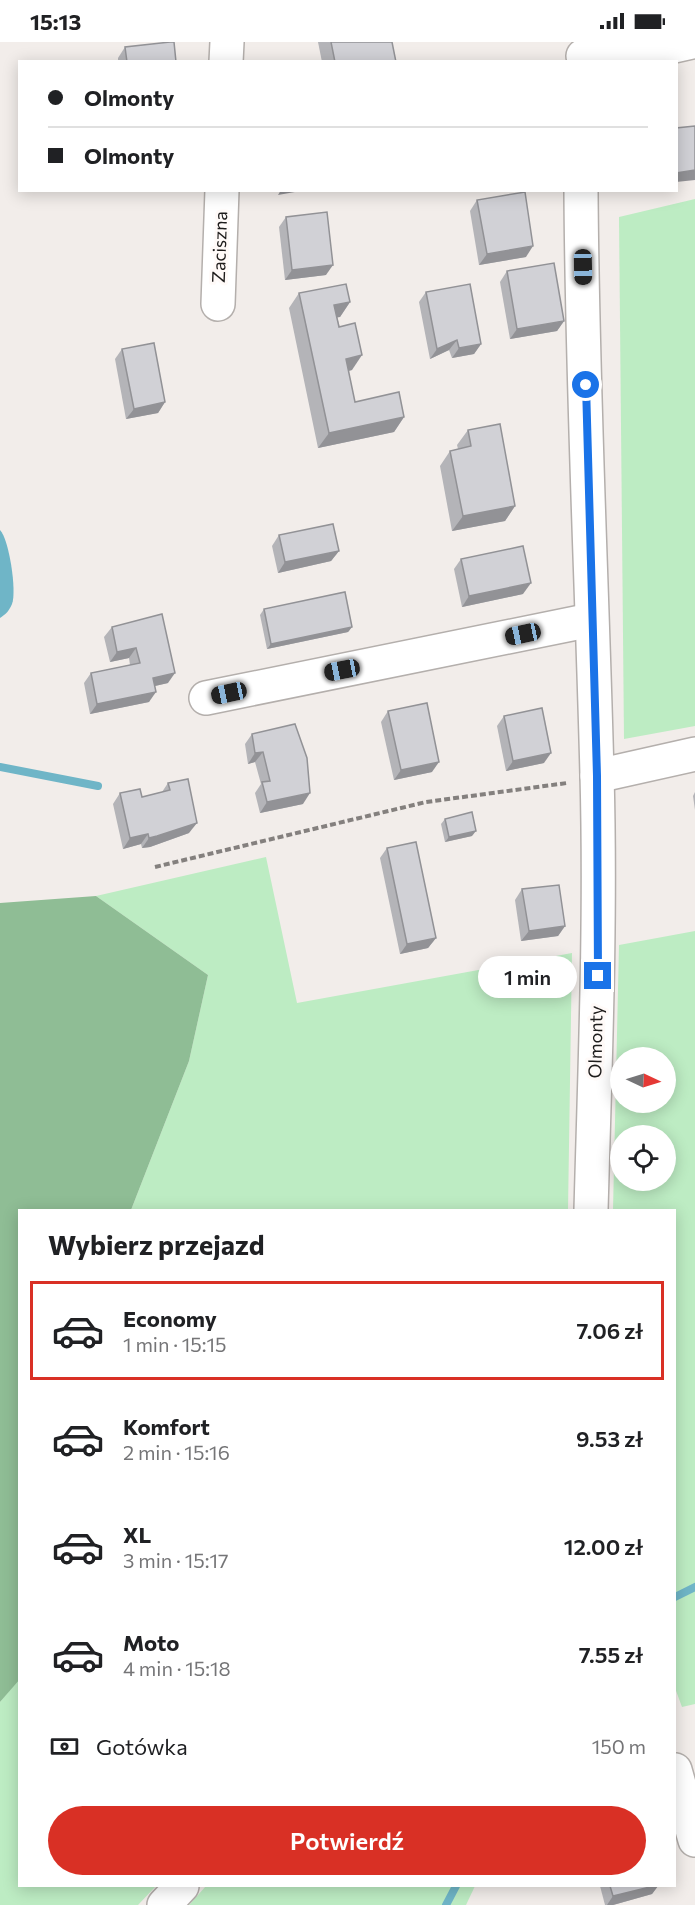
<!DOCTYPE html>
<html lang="pl">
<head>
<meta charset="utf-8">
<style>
	:root { --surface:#fff; --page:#f2f2f2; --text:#202124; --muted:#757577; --line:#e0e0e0; --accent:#d93025 }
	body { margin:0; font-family:Commissioner,sans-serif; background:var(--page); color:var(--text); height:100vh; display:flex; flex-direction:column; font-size:22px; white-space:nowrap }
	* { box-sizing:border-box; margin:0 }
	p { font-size:20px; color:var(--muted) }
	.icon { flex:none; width:33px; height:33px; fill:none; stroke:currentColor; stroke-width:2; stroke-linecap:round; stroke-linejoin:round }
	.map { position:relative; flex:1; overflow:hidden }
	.drawer { position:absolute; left:18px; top:1167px; width:658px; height:678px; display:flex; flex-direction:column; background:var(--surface); border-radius:0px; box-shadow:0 3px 15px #0003 }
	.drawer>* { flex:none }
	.hud { position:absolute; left:18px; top:18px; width:660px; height:132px; border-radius:0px; box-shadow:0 3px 15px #0003; display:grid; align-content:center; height:132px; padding:0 30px; background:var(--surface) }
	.needle { width:39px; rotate:94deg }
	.tools { position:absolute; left:610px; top:1005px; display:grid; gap:12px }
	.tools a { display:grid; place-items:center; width:66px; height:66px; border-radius:50%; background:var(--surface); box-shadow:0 3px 15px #0003; font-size:30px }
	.end { position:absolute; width:27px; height:27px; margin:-14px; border:8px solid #1a73e8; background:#fff; box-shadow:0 0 0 3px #fff }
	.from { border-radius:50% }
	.bubble { position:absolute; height:42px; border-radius:21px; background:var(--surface); box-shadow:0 3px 15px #0003; font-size:20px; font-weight:600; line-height:42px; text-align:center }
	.car { position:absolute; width:18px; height:36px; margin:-18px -9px; border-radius:8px; box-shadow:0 0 4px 2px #0007; background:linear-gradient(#222 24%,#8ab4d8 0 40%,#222 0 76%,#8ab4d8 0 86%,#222 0) }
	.hud b { display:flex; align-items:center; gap:21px; height:57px; font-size:22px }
	.hud b+b { border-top:2px solid var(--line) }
	.hud i { width:15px; height:15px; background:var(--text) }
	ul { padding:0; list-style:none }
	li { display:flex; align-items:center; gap:18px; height:99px; margin:0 12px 9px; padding:0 18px; border:3px solid transparent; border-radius:0px }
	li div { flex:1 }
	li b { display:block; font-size:22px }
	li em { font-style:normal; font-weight:600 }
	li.current { border-color:var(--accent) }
	li>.icon { width:54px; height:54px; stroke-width:1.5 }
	h2 { padding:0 30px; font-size:27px; line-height:72px }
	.pay { display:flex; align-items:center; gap:15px; height:66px; padding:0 30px; font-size:22px }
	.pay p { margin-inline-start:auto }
	.primary-button { display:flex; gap:12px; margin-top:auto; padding:12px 30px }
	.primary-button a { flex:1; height:69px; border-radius:36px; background:var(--accent); color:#fff; font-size:24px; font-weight:600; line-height:69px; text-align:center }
	.status { display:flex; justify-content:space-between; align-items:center; height:42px; padding:0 30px; background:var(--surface); direction:ltr }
	.status svg { height:16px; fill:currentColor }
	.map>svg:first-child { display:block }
</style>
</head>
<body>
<div class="status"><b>15:13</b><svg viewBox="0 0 49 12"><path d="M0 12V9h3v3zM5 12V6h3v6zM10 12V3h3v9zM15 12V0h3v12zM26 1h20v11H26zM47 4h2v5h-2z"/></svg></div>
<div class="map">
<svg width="695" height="1863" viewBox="0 0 695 1863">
	<rect width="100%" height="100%" fill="#f2edea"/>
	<g fill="#bdecc3" fill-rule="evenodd">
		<polygon points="695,157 695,684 624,697 619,175"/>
		<polygon points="266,815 297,961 572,911 568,1168 131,1168 189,1019 208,933 96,854"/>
		<path d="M695,889V1662L682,1665L675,1646V1168H613L619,903ZM621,1016H666V1060H621ZM621,1094H666V1138H621Z"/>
		<polygon points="19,1637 20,1844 156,1844 138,1863 0,1863 0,1660"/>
		<polygon points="206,1844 475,1844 466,1863 189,1863"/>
	</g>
	<polygon fill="#8fbd95" points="96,854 208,933 189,1019 131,1168 20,1168 20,1637 0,1660 0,861"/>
	<path fill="#6fb5c7" d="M0,488C9,497 17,549 12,562C9,569 6,572 0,576Z"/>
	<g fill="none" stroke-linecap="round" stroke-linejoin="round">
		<g stroke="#6fb5c7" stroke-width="8">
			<polyline points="0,725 98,744"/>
			<polyline points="675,1555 695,1545"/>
			<polyline points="446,1863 456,1844"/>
		</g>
		<defs>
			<g id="minor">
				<polyline points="583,14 626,15 692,0"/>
				<polyline points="226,20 227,0"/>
				<path d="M581,148C582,343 592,538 597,733C601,878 595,1023 591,1168"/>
				<polyline points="218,262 222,148"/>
				<polyline points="206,656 591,578"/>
				<polyline points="597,734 695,712"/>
				<polyline points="675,1728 695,1798"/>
				<polyline points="164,1863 182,1844"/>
			</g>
		</defs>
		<use href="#minor" stroke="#b4afac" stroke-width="36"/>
		<polyline stroke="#84807e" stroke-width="4" stroke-dasharray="6 3" stroke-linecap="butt" points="155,825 426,760 567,741"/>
		<use href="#minor" stroke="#fff" stroke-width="33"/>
	</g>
	<g fill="#b4b4b8">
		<polygon points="318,0 392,0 396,20 322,20"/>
		<polygon points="125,5 176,20 118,20 118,16"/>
		<polygon points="477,158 526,215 479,223 470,169"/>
		<polygon points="286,175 326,233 285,238 279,185"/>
		<polygon points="507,229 564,279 557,289 510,297 500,240"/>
		<polygon points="426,250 481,302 474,312 452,316 449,308 430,317 419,260"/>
		<polygon points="299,251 350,260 340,275 337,275 352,328 348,329 355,360 404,375 394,390 318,406 289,266"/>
		<polygon points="122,307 165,360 158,371 126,377 115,317"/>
		<polygon points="468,388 515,464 505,479 452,489 440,424 450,409 458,407 457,403"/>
		<polygon points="279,493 339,509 331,519 278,531 272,504"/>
		<polygon points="461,517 523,552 462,565 454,527"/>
		<polygon points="264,567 352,585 348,590 267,607 260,573"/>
		<polygon points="162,572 168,641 155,644 149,660 90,672 84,641 91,631 130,623 129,616 110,620 104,595 112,585"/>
		<polygon points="388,669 432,730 394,738 381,680"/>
		<polygon points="504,674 544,721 506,729 497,684"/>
		<polygon points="252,692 303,762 260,771 255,751 261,742 255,720 248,722 245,702"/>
		<polygon points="168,741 189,791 150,805 142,806 141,802 123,807 113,762 120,751 142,755 162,750"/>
		<polygon points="695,750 695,768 693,754"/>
		<polygon points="445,777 472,794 445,800 441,782"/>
		<polygon points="387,806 436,896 428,906 400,912 380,816"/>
		<polygon points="522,847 565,884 558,894 521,899 515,858"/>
		<polygon points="600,1844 658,1844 652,1852 613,1863 605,1863"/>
	</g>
	<g fill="#929296">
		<polygon points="695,128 695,138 676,140 676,131"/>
		<polygon points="281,148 306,148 278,153"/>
		<polygon points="533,204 526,215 479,223 487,212"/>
		<polygon points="333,223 326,233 285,238 292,228"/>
		<polygon points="350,260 340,275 324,278 334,263"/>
		<polygon points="564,279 557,289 510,297 517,287"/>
		<polygon points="457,298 449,308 430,317 437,307"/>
		<polygon points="481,302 474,312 452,316 459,306"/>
		<polygon points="362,313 352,328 336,332 346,317"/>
		<polygon points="165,360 158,371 126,377 134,367"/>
		<polygon points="404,375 394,390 318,406 329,391"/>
		<polygon points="515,464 505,479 452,489 463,474"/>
		<polygon points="339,509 331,519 278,531 285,520"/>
		<polygon points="531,541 523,552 462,565 469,554"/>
		<polygon points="352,585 348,590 267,607 271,602"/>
		<polygon points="136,606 129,616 110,620 117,610"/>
		<polygon points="175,631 168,641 146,646 153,636"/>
		<polygon points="156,650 149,660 90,672 97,662"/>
		<polygon points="263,710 255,720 248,722 255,711"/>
		<polygon points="551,711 544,721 506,729 513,719"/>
		<polygon points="439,720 432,730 394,738 401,728"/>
		<polygon points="310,751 303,762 260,771 267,760"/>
		<polygon points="197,781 189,791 150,805 142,806 149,796"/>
		<polygon points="476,789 472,794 445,800 449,795"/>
		<polygon points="148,792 141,802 123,807 130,796"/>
		<polygon points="565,884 558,894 521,899 529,889"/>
		<polygon points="436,896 428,906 400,912 407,902"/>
		<polygon points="654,1844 658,1844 652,1852 613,1863 607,1863 613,1854"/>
	</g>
	<g fill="#d1d1d6" stroke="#929296" stroke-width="1.5">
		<polygon points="170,0 174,0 176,20 127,20 125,5"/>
		<polygon points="331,0 392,0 396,20 335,20"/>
		<polygon points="695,84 695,128 676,131 676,86"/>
		<polygon points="525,150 533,204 487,212 477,158"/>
		<polygon points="327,170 333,223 292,228 286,175"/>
		<polygon points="554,221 564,279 517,287 507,229"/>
		<polygon points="346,242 350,260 334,263 339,285 355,281 362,313 346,317 355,360 399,350 404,375 329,391 299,251"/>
		<polygon points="470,242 481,302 459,306 457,298 437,307 426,250"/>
		<polygon points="154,301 165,360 134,367 122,307"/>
		<polygon points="500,382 515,464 463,474 450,409 471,404 468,388"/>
		<polygon points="333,482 339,509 285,520 279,493"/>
		<polygon points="523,504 531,541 469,554 461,517"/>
		<polygon points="345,550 352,585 271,602 264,567"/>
		<polygon points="162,572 175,631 153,636 156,650 97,662 91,631 140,621 136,606 117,610 112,585"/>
		<polygon points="427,661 439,720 401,728 388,669"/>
		<polygon points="542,666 551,711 513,719 504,674"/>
		<polygon points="295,682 307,716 310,751 267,760 262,740 270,739 263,710 255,711 252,692"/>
		<polygon points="188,737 197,781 157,794 149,796 148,792 130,796 120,751 140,747 142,755 170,748 168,741"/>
		<polygon points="472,770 476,789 449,795 445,777"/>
		<polygon points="416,800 436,896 407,902 387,806"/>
		<polygon points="559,843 565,884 529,889 522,847"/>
		<polygon points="610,1844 654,1844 613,1854"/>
	</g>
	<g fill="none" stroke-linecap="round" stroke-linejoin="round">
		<polyline stroke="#1a73e8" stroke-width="8" points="586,343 597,734 598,934"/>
	</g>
	<g text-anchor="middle" stroke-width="6" stroke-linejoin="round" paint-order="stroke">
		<g font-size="18" fill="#1e1c1b" stroke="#fffaf8">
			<text transform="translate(220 205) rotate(-88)" y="6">Zaciszna</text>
			<text transform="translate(596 1000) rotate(-89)" y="6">Olmonty</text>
		</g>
	</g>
</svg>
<div class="tools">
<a><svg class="needle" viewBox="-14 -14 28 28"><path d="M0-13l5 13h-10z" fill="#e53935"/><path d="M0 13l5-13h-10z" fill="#757577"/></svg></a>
<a><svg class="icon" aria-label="locate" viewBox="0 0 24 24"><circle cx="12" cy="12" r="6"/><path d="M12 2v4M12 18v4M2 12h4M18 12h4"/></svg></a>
</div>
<i class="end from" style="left:586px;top:343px"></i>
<i class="end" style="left:598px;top:934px"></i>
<div class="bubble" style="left:478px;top:914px;width:99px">1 min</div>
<i class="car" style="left:583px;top:225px;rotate:179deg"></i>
<i class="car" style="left:523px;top:592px;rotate:258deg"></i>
<i class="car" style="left:342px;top:628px;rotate:259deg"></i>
<i class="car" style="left:229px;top:651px;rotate:258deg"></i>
<div class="hud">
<b><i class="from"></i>Olmonty</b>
<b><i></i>Olmonty</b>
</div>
<section class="drawer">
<h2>Wybierz przejazd</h2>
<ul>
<li class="current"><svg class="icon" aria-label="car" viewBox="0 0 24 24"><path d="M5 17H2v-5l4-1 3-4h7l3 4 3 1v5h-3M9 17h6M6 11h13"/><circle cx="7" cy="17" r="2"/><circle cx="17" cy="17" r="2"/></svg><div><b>Economy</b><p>1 min · 15:15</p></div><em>7.06 zł</em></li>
<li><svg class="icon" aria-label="car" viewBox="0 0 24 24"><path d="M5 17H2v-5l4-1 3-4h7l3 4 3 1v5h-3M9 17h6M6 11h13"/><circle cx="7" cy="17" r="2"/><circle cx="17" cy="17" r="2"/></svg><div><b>Komfort</b><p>2 min · 15:16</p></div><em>9.53 zł</em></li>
<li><svg class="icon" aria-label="car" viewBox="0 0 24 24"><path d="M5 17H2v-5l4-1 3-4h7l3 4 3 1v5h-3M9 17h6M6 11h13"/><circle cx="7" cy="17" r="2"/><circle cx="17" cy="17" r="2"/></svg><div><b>XL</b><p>3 min · 15:17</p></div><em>12.00 zł</em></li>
<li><svg class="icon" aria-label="car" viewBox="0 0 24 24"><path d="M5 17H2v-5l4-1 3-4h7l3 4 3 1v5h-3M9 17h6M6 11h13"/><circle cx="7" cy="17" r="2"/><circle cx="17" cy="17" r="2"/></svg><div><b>Moto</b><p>4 min · 15:18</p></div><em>7.55 zł</em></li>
</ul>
<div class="pay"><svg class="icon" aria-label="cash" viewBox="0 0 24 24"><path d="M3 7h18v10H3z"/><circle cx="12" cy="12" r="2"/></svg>Gotówka<p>150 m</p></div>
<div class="primary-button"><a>Potwierdź</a></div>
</section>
</div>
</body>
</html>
